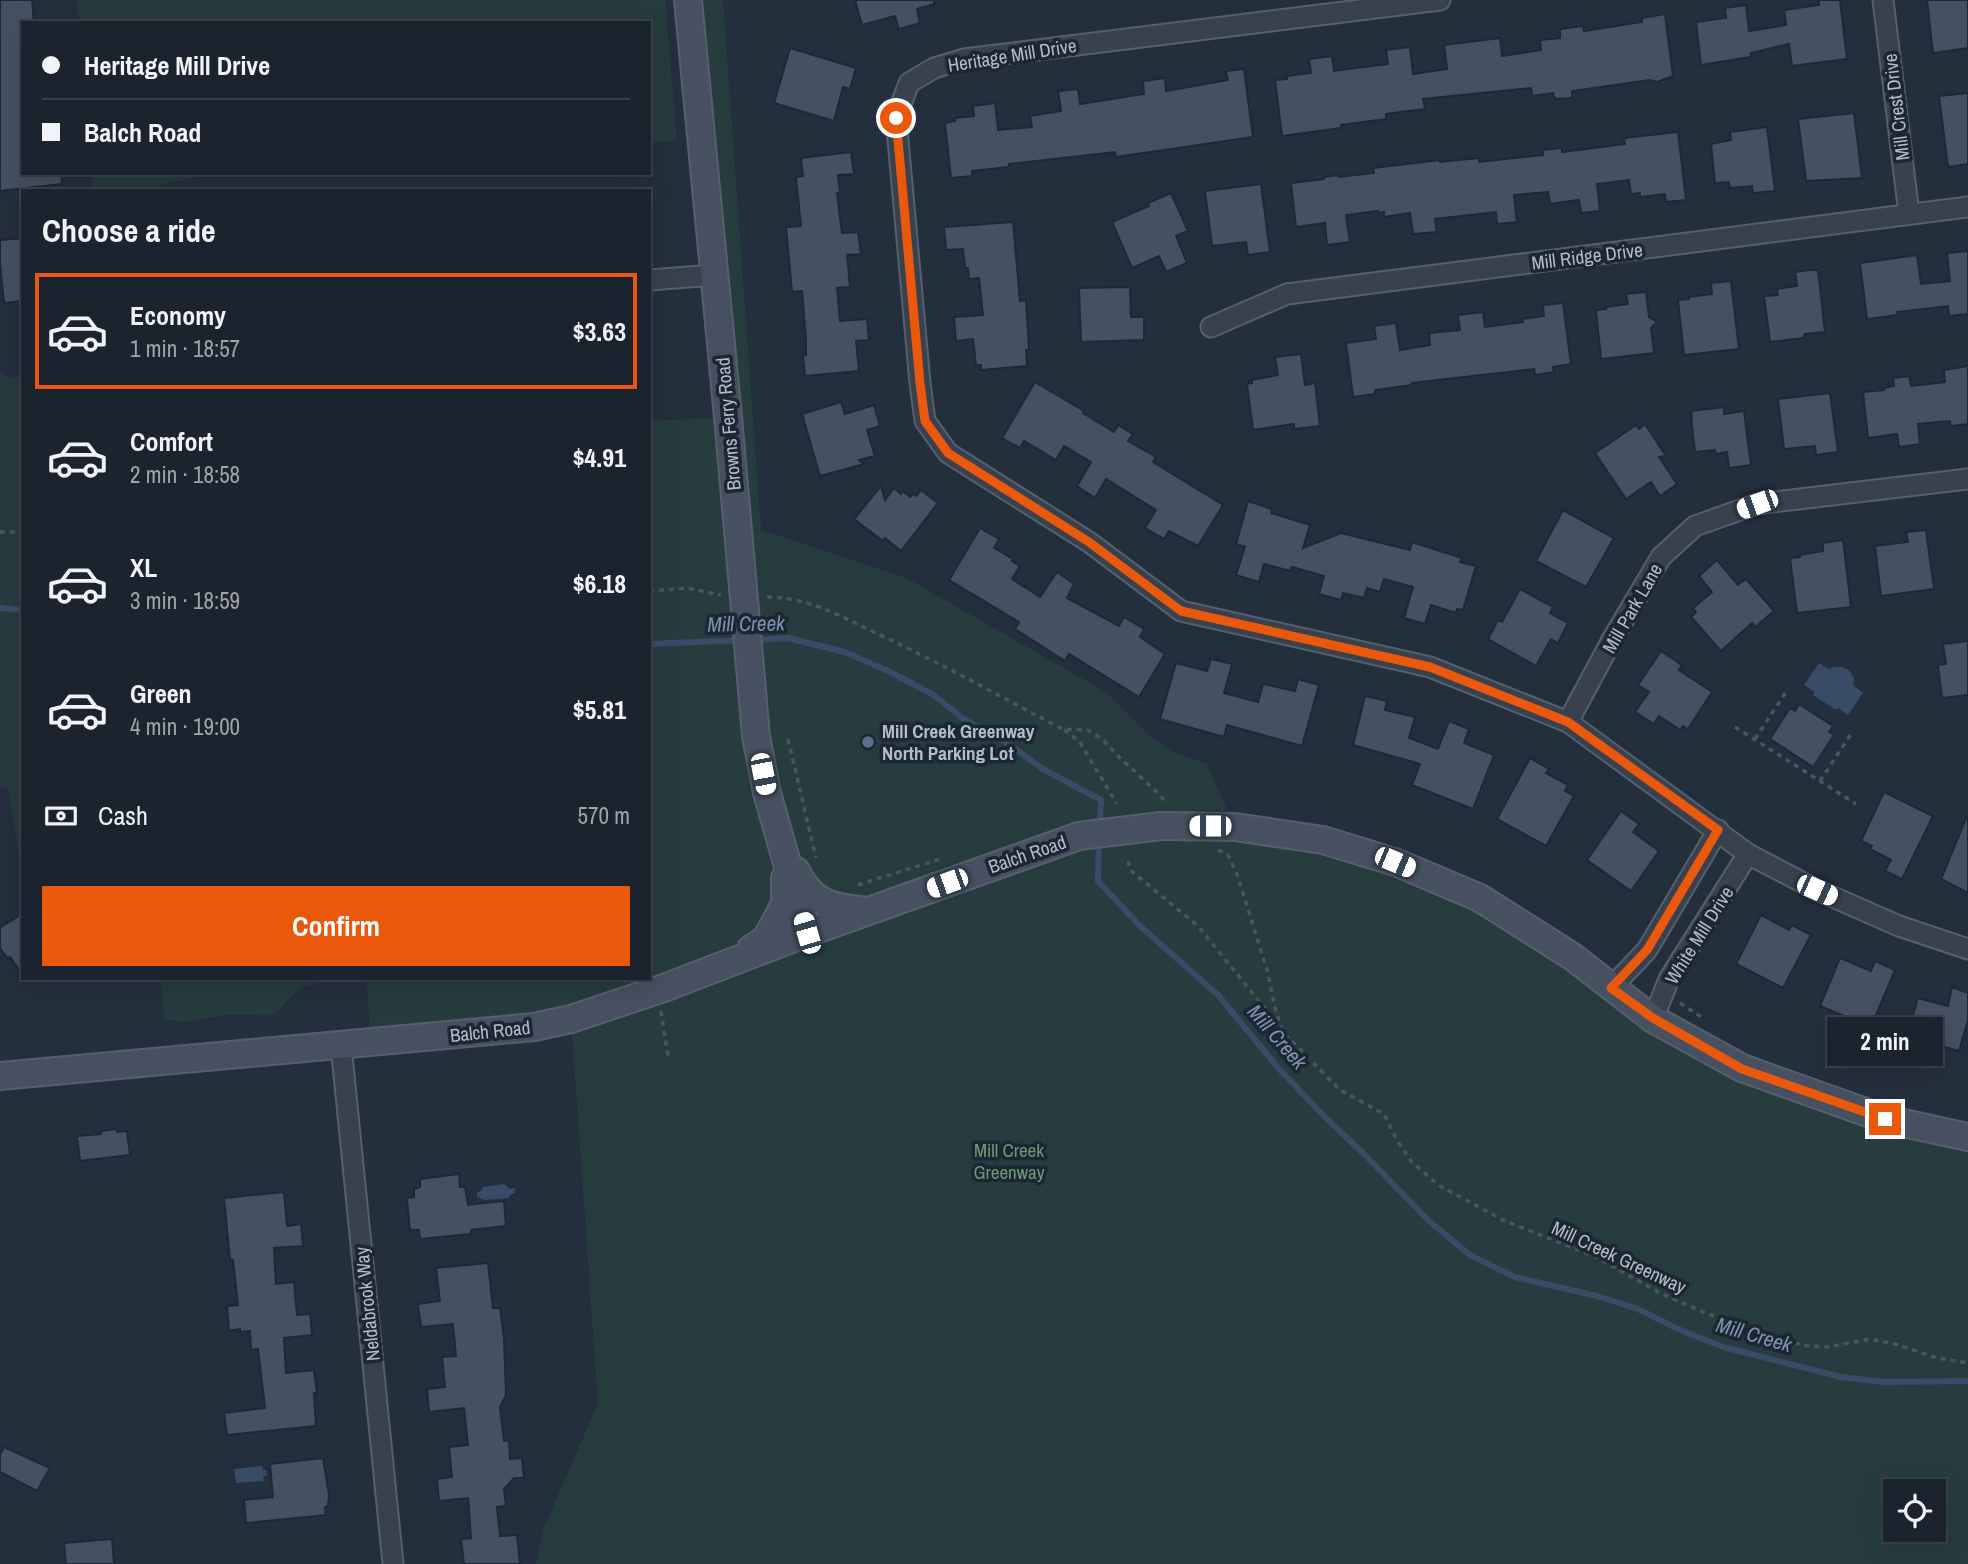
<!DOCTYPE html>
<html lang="en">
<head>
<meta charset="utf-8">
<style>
	:root { --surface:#1b232e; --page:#242b36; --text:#f1f3f6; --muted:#a0a4aa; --line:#39404a; --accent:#ea580c }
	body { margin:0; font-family:"Archivo Narrow",sans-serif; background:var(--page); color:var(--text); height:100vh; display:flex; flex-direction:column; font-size:26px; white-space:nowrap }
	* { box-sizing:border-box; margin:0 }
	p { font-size:23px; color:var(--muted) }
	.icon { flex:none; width:38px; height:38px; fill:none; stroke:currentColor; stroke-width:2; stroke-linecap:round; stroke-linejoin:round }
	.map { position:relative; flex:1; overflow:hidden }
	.side { position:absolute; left:21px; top:189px; width:630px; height:791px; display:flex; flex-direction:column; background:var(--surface); border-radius:0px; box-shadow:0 7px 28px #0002,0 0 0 2px var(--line) }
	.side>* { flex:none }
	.hud { position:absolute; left:21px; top:21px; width:630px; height:154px; border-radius:0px; box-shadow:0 7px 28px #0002,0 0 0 2px var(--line); display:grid; align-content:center; height:154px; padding:0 21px; background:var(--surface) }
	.fabs { position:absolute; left:1883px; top:1479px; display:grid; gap:14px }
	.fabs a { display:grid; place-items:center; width:63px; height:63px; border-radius:0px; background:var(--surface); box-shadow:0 7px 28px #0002,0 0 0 2px var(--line); font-size:35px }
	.end { position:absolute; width:32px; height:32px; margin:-16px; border:9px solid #ea580c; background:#fff; box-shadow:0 0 0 4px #fff }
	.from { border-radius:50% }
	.bubble { position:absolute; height:49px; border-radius:0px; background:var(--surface); box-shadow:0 7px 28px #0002,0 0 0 2px var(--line); font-size:23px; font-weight:700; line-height:49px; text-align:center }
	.car { position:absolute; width:21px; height:42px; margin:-21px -10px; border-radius:9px; box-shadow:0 0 5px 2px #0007; background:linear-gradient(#fff 24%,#345 0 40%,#fff 0 76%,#345 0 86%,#fff 0) }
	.hud b { display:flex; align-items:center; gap:24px; height:66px; font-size:26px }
	.hud b+b { border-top:2px solid var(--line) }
	.hud i { width:18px; height:18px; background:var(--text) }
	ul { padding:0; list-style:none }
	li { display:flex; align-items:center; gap:21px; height:116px; margin:0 14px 10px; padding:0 7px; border:4px solid transparent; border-radius:0px }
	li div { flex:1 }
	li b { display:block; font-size:26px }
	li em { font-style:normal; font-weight:700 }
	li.selected { border-color:var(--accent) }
	li>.icon { width:63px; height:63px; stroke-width:1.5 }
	h2 { padding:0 21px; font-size:32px; line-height:84px }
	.pay { display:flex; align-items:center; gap:18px; height:77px; padding:0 21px; font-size:26px }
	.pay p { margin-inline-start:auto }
	.cta { display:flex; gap:14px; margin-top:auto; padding:14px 21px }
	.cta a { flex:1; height:80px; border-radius:0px; background:var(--accent); color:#fff; font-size:28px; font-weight:700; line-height:80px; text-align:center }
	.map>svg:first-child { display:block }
</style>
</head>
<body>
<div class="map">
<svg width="1968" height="1564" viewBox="0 0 1968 1564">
	<rect width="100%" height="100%" fill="#242f3e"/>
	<g fill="#263c3f" fill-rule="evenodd">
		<polygon points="77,0 665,0 677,141 649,142 649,23 79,23"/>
		<path d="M703,0H723L761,530L906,578L1104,691L1153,738L1173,752L1206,763L1235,827L1395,862L1742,1068L1968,1137V1564H536L543,1530L598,1403L571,1020L371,1042L366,978H649V421L728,417L725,249ZM1895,1491H1934V1530H1895Z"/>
		<polygon points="91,173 210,173 140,191 92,191"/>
		<polygon points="0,371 9,378 23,376 23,849 18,849 8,789 0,786"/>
		<polygon points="161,978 329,978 299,989 275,1014 225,1015 181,1022 164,1019"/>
	</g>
	<g fill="#394c67">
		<polygon points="1819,663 1830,670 1832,667 1841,667 1849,670 1854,678 1853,685 1863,693 1848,715 1838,708 1836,710 1813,695 1815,692 1804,685"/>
		<polygon points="504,1184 510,1189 515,1188 515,1193 510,1195 509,1198 485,1200 477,1197 477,1192 481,1191 483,1187"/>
		<polygon points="262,1466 263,1470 266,1470 267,1475 263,1476 264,1481 236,1483 234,1469"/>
	</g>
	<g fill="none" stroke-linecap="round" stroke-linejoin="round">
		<g stroke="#394c67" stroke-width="6">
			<polyline points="0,608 23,610"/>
			<polyline points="753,640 788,638 845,652 888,671 932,694 965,720 1007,743 1043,769 1101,800 1100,826"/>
			<polyline points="649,644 742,640"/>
			<polyline points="1099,840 1098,881 1140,926 1218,995 1280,1070 1324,1116 1364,1154 1429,1221 1470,1255 1515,1277 1597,1296 1638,1309 1678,1329 1723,1347 1841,1377 1883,1382 1968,1381"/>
		</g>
	</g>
	<g fill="#455162" stroke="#1f2835" stroke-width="2">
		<polygon points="0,0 32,0 34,23 23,23 23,173 61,173 62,184 0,191"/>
		<polygon points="855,0 934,0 934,4 917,9 920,23 899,29 895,16 862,25"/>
		<polygon points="1819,0 1840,0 1847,59 1792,66 1789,44 1751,53 1750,57 1701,65 1696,22 1726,18 1725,8 1746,5 1749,31 1786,25 1784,10 1819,5"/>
		<polygon points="1927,0 1968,0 1968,48 1933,53"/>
		<polygon points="1665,14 1673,76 1657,82 1650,80 1572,91 1572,98 1555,99 1553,93 1532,96 1531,88 1423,99 1425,109 1386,114 1386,119 1341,125 1341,128 1282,136 1275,80 1287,79 1287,76 1311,73 1309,59 1332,56 1334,71 1388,64 1386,50 1410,47 1413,74 1447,69 1444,45 1500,38 1502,56 1541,50 1540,40 1560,38 1560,29 1583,26 1584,31 1642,22 1642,18"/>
		<polygon points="790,48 856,68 850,89 843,87 834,121 774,103"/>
		<polygon points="1244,69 1253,137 1116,157 1115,152 1009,164 1009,167 972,171 972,176 951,178 945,123 955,121 955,118 974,116 973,106 995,103 998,130 1032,127 1030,116 1061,111 1058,91 1078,89 1080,104 1144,94 1143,81 1165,78 1166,91 1228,80 1226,71"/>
		<polygon points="1968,93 1968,164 1948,167 1939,96"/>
		<polygon points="1854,113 1862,178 1806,181 1798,119"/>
		<polygon points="1767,127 1775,191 1753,193 1752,186 1730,188 1729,182 1715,183 1711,144 1731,140 1730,132"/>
		<polygon points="1678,132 1686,200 1666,202 1665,194 1640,197 1640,193 1631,194 1629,180 1597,184 1600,211 1581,213 1579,200 1550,204 1548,192 1514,195 1517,222 1497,224 1496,212 1435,219 1437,232 1413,234 1410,213 1384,217 1384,212 1378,213 1378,211 1346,215 1350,242 1327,245 1325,223 1296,227 1291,183 1324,179 1324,177 1338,175 1339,177 1374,173 1373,168 1440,160 1440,162 1479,158 1479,162 1543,155 1543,150 1562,148 1562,152 1625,144 1624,138"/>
		<polygon points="851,152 854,174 838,175 840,193 837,193 842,233 858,232 861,254 847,255 850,287 837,288 840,321 867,319 869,340 856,341 859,371 805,376 803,355 806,355 806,340 802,291 792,292 786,227 801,226 796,177 803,176 801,158"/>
		<polygon points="1261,184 1270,252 1248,255 1246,242 1212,246 1205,191"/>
		<polygon points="1171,193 1188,231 1176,236 1187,263 1166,272 1159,256 1132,268 1112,222 1149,206 1148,203"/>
		<polygon points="1013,222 1020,301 1026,300 1029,350 1026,350 1027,366 981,370 981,365 976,365 973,339 956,341 954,317 983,315 979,278 969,279 968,268 965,268 963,249 946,250 944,227"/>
		<polygon points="23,238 23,301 4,303 0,263 0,240"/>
		<polygon points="1968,251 1968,314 1949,316 1948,306 1897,312 1898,315 1867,319 1860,263 1917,255 1921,284 1950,281 1947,253"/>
		<polygon points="1810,270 1818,270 1825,332 1805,334 1803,338 1770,342 1764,296 1778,295 1777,289 1797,286 1795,272"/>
		<polygon points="1731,281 1739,349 1684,355 1678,300 1689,299 1689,297 1712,294 1711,283"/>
		<polygon points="1130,287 1131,317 1144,317 1144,340 1081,342 1079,288"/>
		<polygon points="1646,292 1649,317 1657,322 1651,328 1654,353 1601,359 1596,310 1606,309 1606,307 1628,304 1626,294"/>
		<polygon points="1563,303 1571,364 1553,367 1554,372 1535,375 1534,369 1412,383 1412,385 1375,390 1375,394 1353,397 1346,343 1376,339 1374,326 1396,323 1400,350 1430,345 1429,333 1460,330 1458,315 1483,312 1485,327 1523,322 1523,319 1544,316 1543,305"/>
		<polygon points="1301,354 1305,385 1315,383 1320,426 1294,429 1294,424 1253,430 1247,384 1252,383 1252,380 1278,375 1275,357"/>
		<polygon points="1968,366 1968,424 1951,426 1950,421 1918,424 1920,444 1899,447 1897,434 1868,438 1863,392 1884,390 1884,388 1894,386 1893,378 1909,376 1911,386 1945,382 1944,370"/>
		<polygon points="1035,382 1084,411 1083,413 1114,432 1118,425 1133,434 1128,441 1156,457 1153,462 1223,505 1198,546 1169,531 1164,539 1145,528 1156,510 1106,479 1095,498 1077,486 1091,462 1064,446 1056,460 1024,441 1020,448 1002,438"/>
		<polygon points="1830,393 1838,452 1816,455 1815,446 1784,449 1778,399"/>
		<polygon points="841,402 845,414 874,405 880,426 867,430 875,456 859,460 864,464 820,476 802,414"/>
		<polygon points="1724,407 1724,414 1744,411 1751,465 1729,468 1727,452 1716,454 1715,450 1695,452 1691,418 1692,418 1691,411"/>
		<polygon points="1645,424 1666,456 1659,457 1677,484 1660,496 1651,482 1626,499 1595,453 1636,425 1639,429"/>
		<polygon points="881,486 885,500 894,488 901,494 903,491 910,497 913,494 916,496 921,490 938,503 901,551 885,538 883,541 854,519"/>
		<polygon points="1248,501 1272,509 1271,513 1310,525 1303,548 1341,533 1410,550 1412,542 1462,558 1460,562 1476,566 1463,610 1457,609 1456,613 1431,605 1425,624 1404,618 1413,587 1384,579 1380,592 1367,588 1364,598 1343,593 1341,600 1319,594 1324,576 1292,567 1290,571 1264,564 1259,582 1236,575 1245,547 1236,544"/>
		<polygon points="1563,510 1614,538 1586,587 1536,561"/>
		<polygon points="980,528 999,539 994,548 1013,559 1012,561 1020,566 1012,579 1040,597 1057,572 1074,584 1067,598 1119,626 1124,617 1144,629 1140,637 1165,654 1139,697 1069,654 1065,661 1015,629 1019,622 949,580"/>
		<polygon points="1926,530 1934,589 1881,596 1875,546 1908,542 1906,532"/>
		<polygon points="1843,540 1851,607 1797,613 1790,558 1800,557 1800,555 1823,551 1823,543"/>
		<polygon points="1717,560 1738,585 1746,579 1774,611 1755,627 1752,623 1721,651 1691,617 1696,612 1693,608 1712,592 1699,576"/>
		<polygon points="1520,589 1553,607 1550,613 1568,623 1558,643 1551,639 1536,666 1488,639 1498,620 1502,622"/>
		<polygon points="1968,641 1968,695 1942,698 1938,665 1946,664 1943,644"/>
		<polygon points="1661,651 1682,665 1679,670 1712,692 1688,729 1683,726 1680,730 1659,716 1654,724 1635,712 1649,692 1638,685"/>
		<polygon points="1211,659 1232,664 1224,693 1258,702 1263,684 1295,691 1298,679 1319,685 1302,746 1227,725 1224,737 1160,719 1176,663 1207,671"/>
		<polygon points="1365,696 1387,701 1385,710 1415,717 1409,738 1438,749 1449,721 1469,729 1464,743 1494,755 1473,809 1412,785 1420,764 1353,745"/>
		<polygon points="1799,704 1833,726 1829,732 1834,735 1813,767 1770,739 1790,708 1795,711"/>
		<polygon points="1530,758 1549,769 1546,773 1568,785 1565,791 1574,796 1546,846 1497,819"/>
		<polygon points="1884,792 1933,816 1902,879 1885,871 1891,860 1870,849 1872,846 1861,841"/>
		<polygon points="1621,811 1639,824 1633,832 1659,851 1631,891 1587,860"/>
		<polygon points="1968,814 1968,893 1941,879"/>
		<polygon points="23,913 23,975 10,957 8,959 0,948 0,928"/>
		<polygon points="1761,915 1789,930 1792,925 1811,935 1783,988 1736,964"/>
		<polygon points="1840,958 1871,971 1875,961 1895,970 1871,1027 1820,1006"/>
		<polygon points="1952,987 1968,993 1968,1020 1959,1051 1907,1037 1918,998 1948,1006"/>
		<polygon points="117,1129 117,1132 127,1131 130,1155 80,1161 77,1136 101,1134 101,1131"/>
		<polygon points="459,1174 460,1187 465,1187 468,1205 504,1201 506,1226 471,1230 471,1234 420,1239 419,1230 410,1230 407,1198 414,1197 414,1189 420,1187 420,1179"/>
		<polygon points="284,1192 287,1226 301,1224 303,1246 274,1248 276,1284 294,1282 297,1315 310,1314 312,1335 284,1338 286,1373 314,1370 317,1393 314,1393 316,1426 227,1435 224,1413 265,1408 258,1349 251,1350 250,1331 240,1332 240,1329 229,1331 227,1306 238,1305 233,1260 230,1260 224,1198"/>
		<polygon points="488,1263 493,1308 500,1308 504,1338 506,1395 500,1407 504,1441 509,1440 510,1459 522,1458 524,1478 514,1478 504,1489 506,1506 497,1507 500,1536 517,1535 520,1564 464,1564 461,1539 471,1538 468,1498 439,1501 437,1479 452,1477 449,1447 468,1445 464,1408 429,1412 427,1389 445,1387 442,1357 456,1356 453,1324 421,1327 418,1304 440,1301 436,1268"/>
		<polygon points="4,1447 50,1468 37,1491 0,1472 0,1455"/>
		<polygon points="323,1458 329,1495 328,1506 325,1507 326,1515 246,1523 244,1500 273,1497 270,1464"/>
		<polygon points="112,1539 114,1564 66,1564 64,1543"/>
	</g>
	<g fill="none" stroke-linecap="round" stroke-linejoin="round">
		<defs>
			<g id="street">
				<polyline points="1440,0 964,59 934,68 909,83 896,118 920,383 925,421 948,453 1089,542 1181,611 1430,667 1568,722 1748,854 1817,890 1899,926 1968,949"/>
				<polyline points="1883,0 1909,214"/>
				<polyline points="649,280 715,275"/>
				<polyline points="1211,327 1287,294 1968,207"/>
				<polyline points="1568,722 1613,638 1661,557 1695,526 1757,504 1968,479"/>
				<polyline points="1611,988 1647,950 1718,830"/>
				<polyline points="1653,1019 1669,979 1748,854"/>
				<polyline points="341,1045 393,1564"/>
			</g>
			<g id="secondary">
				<polyline points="688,0 728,417 756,736 767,793 807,933"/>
				<polyline points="1161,826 1235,827 1323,840 1395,862 1480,898 1573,957 1653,1019 1742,1068 1885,1119 1968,1137"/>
				<path d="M796,871C813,905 832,907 867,911"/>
				<polyline points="751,949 766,939 785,904 785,878"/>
				<polyline points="0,1076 534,1027 571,1019 664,988 807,933 1079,836"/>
			</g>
		</defs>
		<use href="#street" stroke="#565f6c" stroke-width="23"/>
		<use href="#secondary" stroke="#565f6c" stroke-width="30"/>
		<g stroke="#44595c" stroke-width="3.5" stroke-dasharray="5 5" stroke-linecap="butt">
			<polyline points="0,532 23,532"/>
			<polyline points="649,591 687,588 721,595"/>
			<path d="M767,597C807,597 840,616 874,632C938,662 1000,696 1062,729L1088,730L1104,741L1119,757L1160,795L1166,803"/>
			<polyline points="1735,727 1856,804"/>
			<polyline points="1064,730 1079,741 1117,804"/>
			<polyline points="788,739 816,858"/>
			<polyline points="1755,739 1786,692"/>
			<polyline points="1820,781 1851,734"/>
			<polyline points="1218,850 1228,855 1237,874 1268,973 1275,1008 1283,1032 1340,1090 1384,1114 1397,1140 1411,1161 1438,1185 1505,1221 1596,1257 1660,1293 1703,1312 1763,1335 1808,1346 1828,1347 1870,1339 1895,1344 1937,1358 1968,1363"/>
			<polyline points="1128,861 1130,870 1198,926 1280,1027"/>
			<polyline points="858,885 940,859"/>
			<polyline points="1680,1003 1703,1018"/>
			<polyline points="662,1012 661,1012 668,1056"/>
		</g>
		<use href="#street" stroke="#38414e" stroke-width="19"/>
		<use href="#secondary" stroke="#465061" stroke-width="26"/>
		<defs>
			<polyline id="secondary-bridge" points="1079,836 1161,826"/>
		</defs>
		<use href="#secondary-bridge" stroke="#565f6c" stroke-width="30" stroke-linecap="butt"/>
		<use href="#secondary-bridge" stroke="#465061" stroke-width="26"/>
	</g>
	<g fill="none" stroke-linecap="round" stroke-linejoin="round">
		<polyline stroke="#ea580c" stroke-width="9" points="896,118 920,383 925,421 948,453 1089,542 1181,611 1430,667 1568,722 1718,830 1647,950 1611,988 1653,1018 1742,1069 1885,1119"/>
	</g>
	<circle fill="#5c6f8a" stroke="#1d2633" stroke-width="2.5" cx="868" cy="742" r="7"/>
	<g text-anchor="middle" stroke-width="7" stroke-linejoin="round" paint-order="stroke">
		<g font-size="19" fill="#b4bcc9" stroke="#1d2633">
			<text transform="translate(1012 55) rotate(-9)" y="7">Heritage Mill Drive</text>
			<text transform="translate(1896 107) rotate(-97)" y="7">Mill Crest Drive</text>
			<text transform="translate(1587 256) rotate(-7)" y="7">Mill Ridge Drive</text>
			<text transform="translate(728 424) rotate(-95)" y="7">Browns Ferry Road</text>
			<text transform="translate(1632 608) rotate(-60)" y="7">Mill Park Lane</text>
			<text transform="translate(1027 854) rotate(-19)" y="7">Balch Road</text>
			<text transform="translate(1699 935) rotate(-58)" y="7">White Mill Drive</text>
			<text transform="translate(490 1031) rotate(-6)" y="7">Balch Road</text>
			<text transform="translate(1619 1257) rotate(25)" y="7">Mill Creek Greenway</text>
			<text transform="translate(367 1304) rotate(-96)" y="7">Neldabrook Way</text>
		</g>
		<g font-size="19" font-weight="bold" fill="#b4bcc9" stroke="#1d2633" text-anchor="start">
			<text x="882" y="738">Mill Creek Greenway<tspan x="882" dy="22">North Parking Lot</tspan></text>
		</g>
		<g font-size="19" fill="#6b9a76" stroke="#1d2633">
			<text x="1009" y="1157">Mill Creek<tspan x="1009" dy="22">Greenway</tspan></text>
		</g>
		<g font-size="21" font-style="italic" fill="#7c92b1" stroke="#1d2633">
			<text transform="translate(746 624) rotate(-1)" y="7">Mill Creek</text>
			<text transform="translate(1277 1037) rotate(49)" y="7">Mill Creek</text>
			<text transform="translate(1754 1335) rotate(16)" y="7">Mill Creek</text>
		</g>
	</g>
</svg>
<div class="fabs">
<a><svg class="icon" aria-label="locate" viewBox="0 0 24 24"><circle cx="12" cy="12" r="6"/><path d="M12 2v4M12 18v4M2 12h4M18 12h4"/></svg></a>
</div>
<i class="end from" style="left:896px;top:118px"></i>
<i class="end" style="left:1885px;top:1119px"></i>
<div class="bubble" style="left:1827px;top:1017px;width:116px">2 min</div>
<i class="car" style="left:1757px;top:504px;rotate:250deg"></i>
<i class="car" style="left:763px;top:774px;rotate:169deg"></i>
<i class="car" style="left:1210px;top:826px;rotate:270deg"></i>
<i class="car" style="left:1395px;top:862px;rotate:113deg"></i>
<i class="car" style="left:947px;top:883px;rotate:250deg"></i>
<i class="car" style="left:1817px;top:890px;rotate:114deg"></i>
<i class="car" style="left:807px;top:933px;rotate:344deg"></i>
<div class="hud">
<b><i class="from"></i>Heritage Mill Drive</b>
<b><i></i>Balch Road</b>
</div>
<section class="side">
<h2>Choose a ride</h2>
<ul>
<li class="selected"><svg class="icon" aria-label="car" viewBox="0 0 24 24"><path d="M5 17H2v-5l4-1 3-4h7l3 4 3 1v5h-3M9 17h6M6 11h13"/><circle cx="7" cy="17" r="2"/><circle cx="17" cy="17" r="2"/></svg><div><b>Economy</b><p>1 min · 18:57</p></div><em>$3.63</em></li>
<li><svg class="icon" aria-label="car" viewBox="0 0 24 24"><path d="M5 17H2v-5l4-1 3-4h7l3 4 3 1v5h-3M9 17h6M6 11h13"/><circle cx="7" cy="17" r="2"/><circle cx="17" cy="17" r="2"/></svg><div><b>Comfort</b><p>2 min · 18:58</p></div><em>$4.91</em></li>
<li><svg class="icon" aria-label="car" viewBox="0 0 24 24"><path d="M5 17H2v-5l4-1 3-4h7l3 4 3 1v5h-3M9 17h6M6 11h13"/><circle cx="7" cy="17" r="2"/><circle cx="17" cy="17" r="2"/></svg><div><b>XL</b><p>3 min · 18:59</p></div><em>$6.18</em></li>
<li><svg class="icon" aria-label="car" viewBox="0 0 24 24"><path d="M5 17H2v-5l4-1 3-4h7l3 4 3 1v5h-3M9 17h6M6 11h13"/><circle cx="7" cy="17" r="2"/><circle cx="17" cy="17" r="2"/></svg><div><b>Green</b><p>4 min · 19:00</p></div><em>$5.81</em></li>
</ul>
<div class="pay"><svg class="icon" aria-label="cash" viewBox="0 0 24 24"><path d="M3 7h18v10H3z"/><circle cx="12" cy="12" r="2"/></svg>Cash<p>570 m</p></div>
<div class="cta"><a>Confirm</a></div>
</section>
</div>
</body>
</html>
